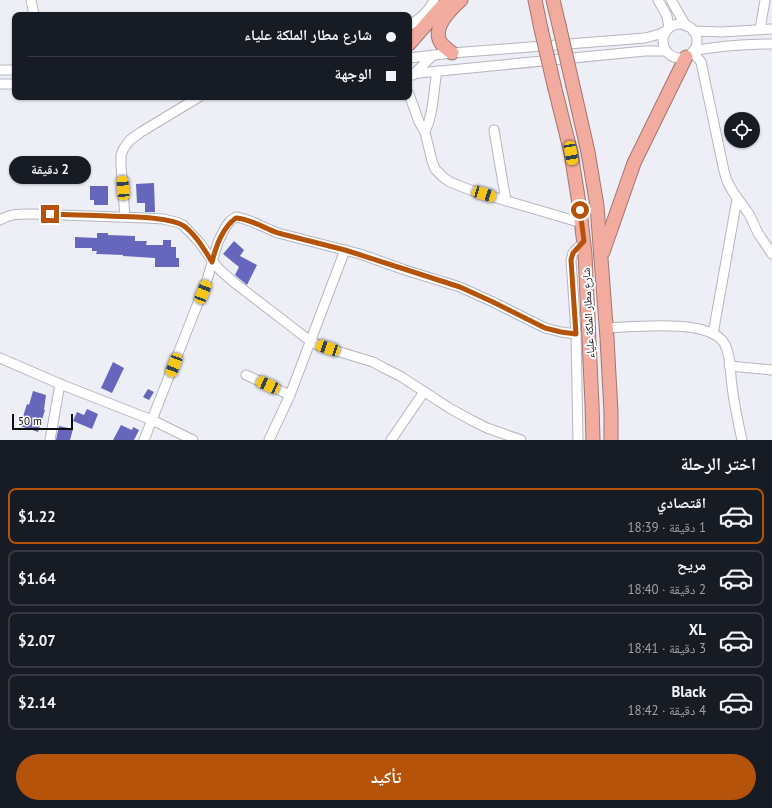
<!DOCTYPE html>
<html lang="ar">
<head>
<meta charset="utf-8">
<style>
	:root { --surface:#171b24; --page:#242831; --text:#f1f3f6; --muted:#9ea1a6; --line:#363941; --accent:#b45309 }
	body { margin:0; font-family:"PT Sans","Noto Naskh Arabic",sans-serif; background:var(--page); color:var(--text); direction:rtl; height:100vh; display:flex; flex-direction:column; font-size:15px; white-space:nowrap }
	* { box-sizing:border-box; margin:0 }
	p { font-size:13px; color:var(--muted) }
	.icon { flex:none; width:22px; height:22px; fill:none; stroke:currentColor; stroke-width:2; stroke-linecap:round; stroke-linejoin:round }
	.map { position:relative; height:440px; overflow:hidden; direction:ltr }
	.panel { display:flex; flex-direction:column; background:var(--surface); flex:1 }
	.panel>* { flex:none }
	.guide { position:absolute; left:12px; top:12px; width:400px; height:88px; border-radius:8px; box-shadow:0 1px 3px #0004; direction:rtl; display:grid; align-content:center; height:88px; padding:0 16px; background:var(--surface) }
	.buttons { position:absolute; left:724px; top:112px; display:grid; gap:8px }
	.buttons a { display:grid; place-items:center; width:36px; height:36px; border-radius:50%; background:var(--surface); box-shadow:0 1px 3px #0004; font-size:20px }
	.scale { position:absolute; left:12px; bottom:10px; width:61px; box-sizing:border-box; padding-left:4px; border:2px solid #0e0e11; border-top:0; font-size:11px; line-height:14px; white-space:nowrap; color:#0e0e11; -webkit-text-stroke:3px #fcfcfe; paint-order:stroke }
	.end { position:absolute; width:18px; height:18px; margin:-9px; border:5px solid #b45309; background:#fff; box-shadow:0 0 0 2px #fff }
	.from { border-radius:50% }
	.bubble { position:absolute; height:28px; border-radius:14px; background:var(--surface); box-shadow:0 1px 3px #0004; font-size:13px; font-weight:800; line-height:28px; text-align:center; direction:rtl }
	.car { position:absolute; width:12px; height:24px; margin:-12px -6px; border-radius:5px; box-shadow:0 0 3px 1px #0007; background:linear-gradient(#f5c518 24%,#345 0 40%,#f5c518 0 76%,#345 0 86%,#f5c518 0) }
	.guide b { display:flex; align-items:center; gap:14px; height:38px; font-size:15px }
	.guide b+b { border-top:1px solid var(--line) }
	.guide i { width:10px; height:10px; background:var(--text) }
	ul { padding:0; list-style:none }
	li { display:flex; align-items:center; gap:12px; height:56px; margin:0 8px 6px; padding:0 8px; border:2px solid var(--line); border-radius:8px }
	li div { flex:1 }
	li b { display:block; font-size:15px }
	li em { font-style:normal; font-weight:800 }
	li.selected { border-color:var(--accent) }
	li>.icon { width:36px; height:36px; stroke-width:1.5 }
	h2 { padding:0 16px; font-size:18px; line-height:48px }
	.cta { display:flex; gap:8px; margin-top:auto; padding:8px 16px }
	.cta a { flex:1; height:46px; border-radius:24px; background:var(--accent); color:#fff; font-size:16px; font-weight:800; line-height:46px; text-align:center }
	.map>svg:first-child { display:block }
</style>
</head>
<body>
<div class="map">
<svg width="772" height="440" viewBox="0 0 772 440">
	<rect width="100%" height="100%" fill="#eeeef7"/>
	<g fill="#6667bc">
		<polygon points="154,183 155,212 145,212 145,203 137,203 136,184"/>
		<polygon points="90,186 108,186 108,205 94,205 94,200 90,200"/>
		<polygon points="97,233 108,233 108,235 135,236 135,241 147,241 146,245 163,245 163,240 171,240 171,247 176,247 176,258 179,258 179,267 155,267 155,258 123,256 123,255 96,254 97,251 92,251 92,248 75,248 75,237 97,238"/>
		<polygon points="234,241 244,250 240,256 257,265 247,285 235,275 239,267 223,254"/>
		<polygon points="113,362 124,368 112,393 101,388"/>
		<polygon points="148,389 154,392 149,400 143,397"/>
		<polygon points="33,391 46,395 44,410 45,410 38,432 20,426 27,404 29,405"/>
		<polygon points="87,409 98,414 92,429 73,421 77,412 84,415"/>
		<polygon points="121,425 132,430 133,427 139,430 134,440 113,440"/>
		<polygon points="59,426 73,429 70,440 56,440"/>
	</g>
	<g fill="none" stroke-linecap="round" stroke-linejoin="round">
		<defs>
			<g id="minor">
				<polyline points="31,0 34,15"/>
				<polyline points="658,0 667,16 669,28"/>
				<polyline points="671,0 686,26"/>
				<circle cx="680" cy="41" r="17"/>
				<path d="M409,26C419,19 429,12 434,0"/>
				<polyline points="760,29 765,0"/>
				<polyline points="693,31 721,32 772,29"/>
				<path d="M693,51C719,46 745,44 772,44"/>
				<polyline points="692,53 697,57 701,62 724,171 727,181 733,192 749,214 758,233 772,254"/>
				<polyline points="409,58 452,53 645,38 660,34 666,31"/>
				<polyline points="0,70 15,70"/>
				<polyline points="409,74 645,51 666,51"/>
				<polyline points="413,75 432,56"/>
				<polyline points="0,84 15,84"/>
				<polyline points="409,94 419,122 425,132 432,161 435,169 443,177 450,182 473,191 582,223"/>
				<polyline points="494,130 506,201"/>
				<path d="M425,132C434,112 433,93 437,71"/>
				<polyline points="125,217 121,165 121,155 124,148 130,140 141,132 199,97"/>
				<path d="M0,220C10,213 22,214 34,214L146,218L163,219L176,222L183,225L200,243L213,262L221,271L236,284L279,317L310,341L320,346L373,362L384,368L400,376L451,409L471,420L487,428L521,440"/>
				<path d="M606,328C633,327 709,318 724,343C731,354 730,373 732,386C734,404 738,422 742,440"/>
				<polyline points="713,334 737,199"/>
				<polyline points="0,358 60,384 152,420 193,440"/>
				<polyline points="729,366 772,370"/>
				<polyline points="246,375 290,395"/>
				<polyline points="50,440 60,384"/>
				<path d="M144,440L207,280L218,242L225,228L230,221L236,217C251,219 264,228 278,233L360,254L405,270L460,287L493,302L545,328L561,332L576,334"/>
				<polyline points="269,440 290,395 345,250"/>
				<polyline points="391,440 424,392"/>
				<polyline points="578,440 576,334 571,260 573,253 584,241"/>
			</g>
			<g id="highway">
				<polyline points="535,0 541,29"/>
				<polyline points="553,0 559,25"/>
				<polyline points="409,44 437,12 449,0"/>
				<path d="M452,53C449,50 444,47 441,43C431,28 451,9 461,0"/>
				<polyline points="573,86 588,152 597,206 607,338 611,412 611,440"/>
				<polyline points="555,89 571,153 580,210 585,254 592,404 593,440"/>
				<polyline points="603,252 634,163 686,57"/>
			</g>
		</defs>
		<use href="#minor" stroke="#b5b6be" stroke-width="11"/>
		<use href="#highway" stroke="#a2756d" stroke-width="15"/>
		<use href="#minor" stroke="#fff" stroke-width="9"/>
		<use href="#highway" stroke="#f2ac9f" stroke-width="13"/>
		<defs>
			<g id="highway-bridge">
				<polyline points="559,25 573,86"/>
				<polyline points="541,29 555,89"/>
			</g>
		</defs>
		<use href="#highway-bridge" stroke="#a2756d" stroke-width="15" stroke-linecap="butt"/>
		<use href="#highway-bridge" stroke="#f2ac9f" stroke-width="13"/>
	</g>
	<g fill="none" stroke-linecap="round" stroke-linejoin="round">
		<path stroke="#b45309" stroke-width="5" d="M50,214C69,215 89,215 108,216C125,217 170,216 184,226C196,235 204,249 212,262C216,246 222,228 236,218C251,219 264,228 278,233L345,250L460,287L493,302L545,328L561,332L576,334L571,260L573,253L584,241L580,210"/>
	</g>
	<g text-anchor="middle" stroke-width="4" stroke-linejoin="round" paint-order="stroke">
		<g font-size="11" fill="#0e0e11" stroke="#fcfcfe">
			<text transform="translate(588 313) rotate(-93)" y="4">شارع مطار الملكة علياء</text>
		</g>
	</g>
</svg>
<div class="buttons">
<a><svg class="icon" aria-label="locate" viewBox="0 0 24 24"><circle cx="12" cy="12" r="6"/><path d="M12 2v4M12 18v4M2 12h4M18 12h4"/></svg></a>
</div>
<div class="scale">50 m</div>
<i class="end from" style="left:580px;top:210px"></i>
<i class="end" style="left:50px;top:214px"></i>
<div class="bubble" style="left:9px;top:156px;width:82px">2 دقيقة</div>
<i class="car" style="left:571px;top:153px;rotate:170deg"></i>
<i class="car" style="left:123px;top:188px;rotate:356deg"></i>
<i class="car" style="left:484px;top:194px;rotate:107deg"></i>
<i class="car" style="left:203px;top:292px;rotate:21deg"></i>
<i class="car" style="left:328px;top:348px;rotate:288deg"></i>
<i class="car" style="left:174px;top:365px;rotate:201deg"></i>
<i class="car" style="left:268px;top:385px;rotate:294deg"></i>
<div class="guide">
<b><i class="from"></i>شارع مطار الملكة علياء</b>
<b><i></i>الوجهة</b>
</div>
</div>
<section class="panel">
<h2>اختر الرحلة</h2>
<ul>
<li class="selected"><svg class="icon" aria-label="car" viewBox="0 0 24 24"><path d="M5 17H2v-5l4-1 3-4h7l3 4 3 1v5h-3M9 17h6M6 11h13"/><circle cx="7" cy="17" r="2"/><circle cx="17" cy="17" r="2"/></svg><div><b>اقتصادي</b><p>1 دقيقة · 18:39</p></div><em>$1.22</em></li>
<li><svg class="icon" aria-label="car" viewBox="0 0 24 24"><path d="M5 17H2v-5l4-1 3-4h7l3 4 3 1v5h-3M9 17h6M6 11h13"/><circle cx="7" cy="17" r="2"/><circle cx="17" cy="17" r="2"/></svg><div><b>مريح</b><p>2 دقيقة · 18:40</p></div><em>$1.64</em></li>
<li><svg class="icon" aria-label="car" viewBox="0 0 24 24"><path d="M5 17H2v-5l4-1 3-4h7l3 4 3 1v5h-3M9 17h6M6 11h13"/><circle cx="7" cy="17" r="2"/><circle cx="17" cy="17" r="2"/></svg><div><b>XL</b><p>3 دقيقة · 18:41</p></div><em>$2.07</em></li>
<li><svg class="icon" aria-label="car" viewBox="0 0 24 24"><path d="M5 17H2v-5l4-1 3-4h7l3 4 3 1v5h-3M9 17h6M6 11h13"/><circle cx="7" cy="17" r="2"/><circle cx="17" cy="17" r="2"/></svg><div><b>Black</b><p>4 دقيقة · 18:42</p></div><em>$2.14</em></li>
</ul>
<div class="cta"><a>تأكيد</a></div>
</section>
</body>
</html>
